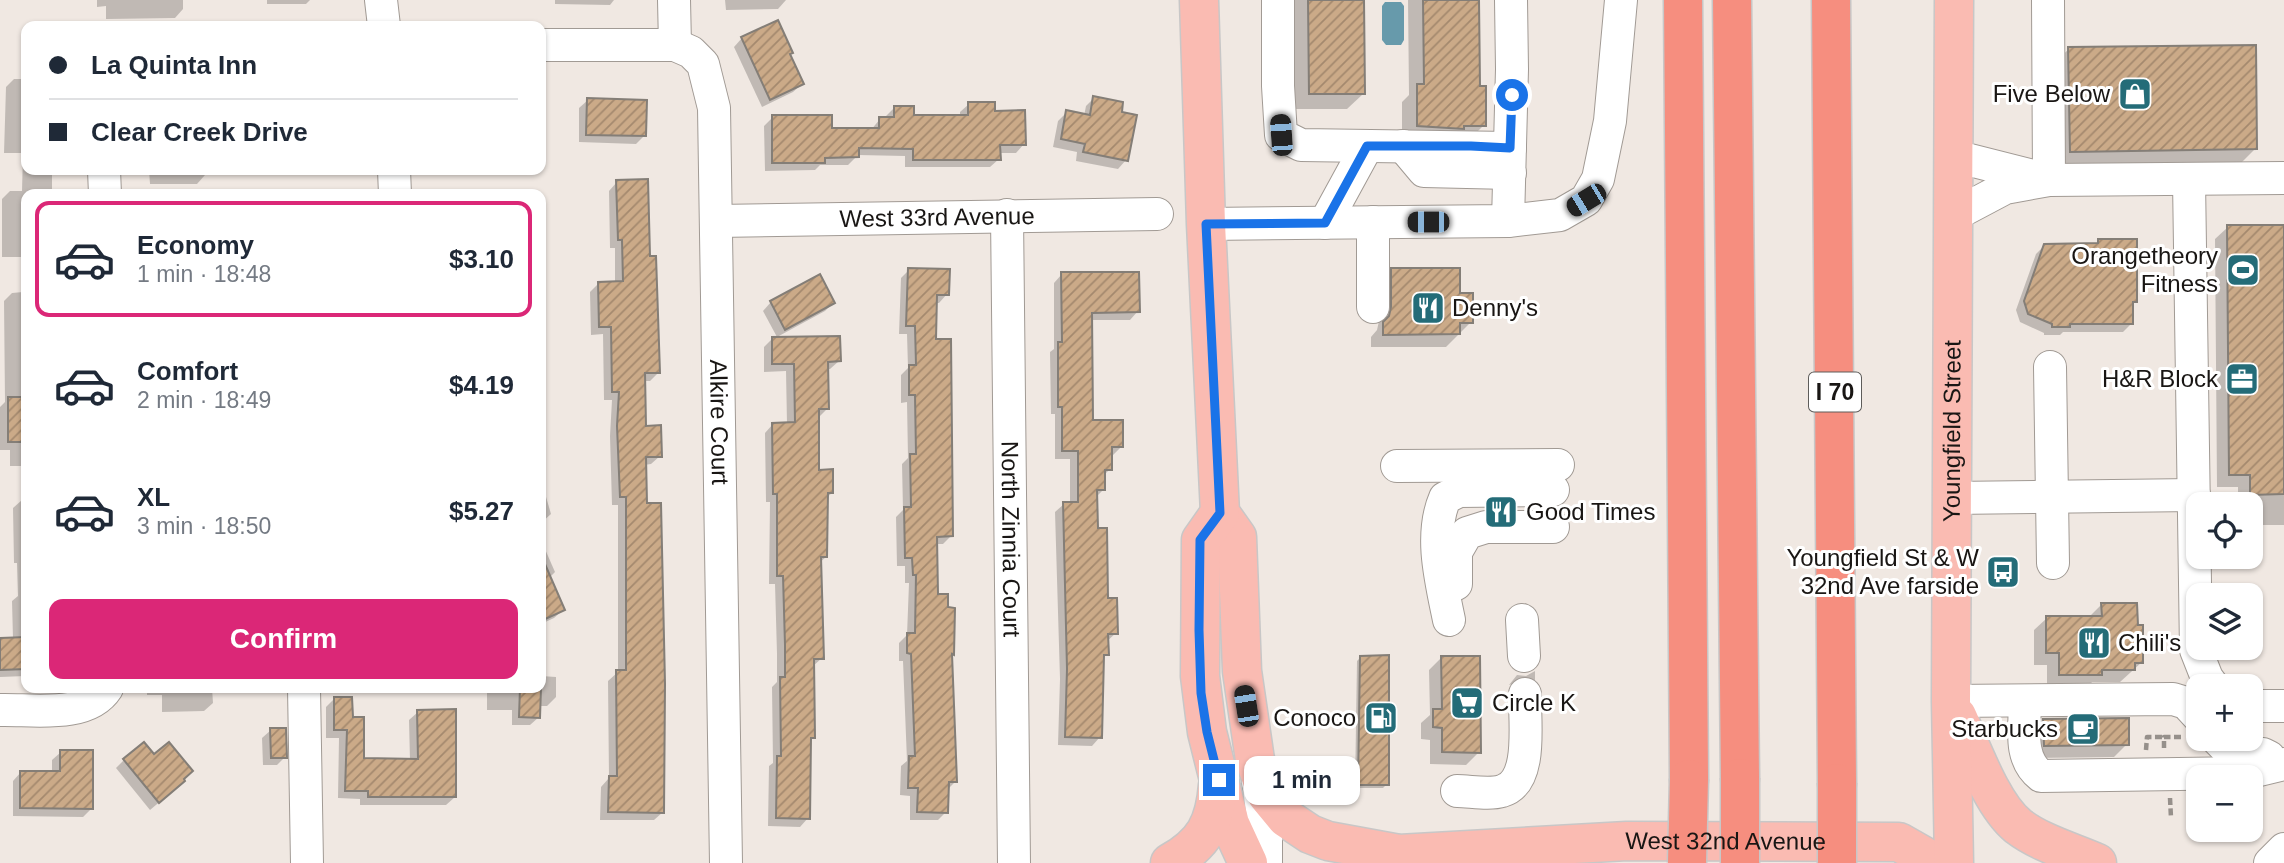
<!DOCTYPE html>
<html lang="en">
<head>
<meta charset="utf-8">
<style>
	:root { --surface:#fff; --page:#f2f2f3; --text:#1f2937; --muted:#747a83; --line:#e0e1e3; --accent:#db2777 }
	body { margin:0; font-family:Arial,sans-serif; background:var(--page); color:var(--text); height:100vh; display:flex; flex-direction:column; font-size:26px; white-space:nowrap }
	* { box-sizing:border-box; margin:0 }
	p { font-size:23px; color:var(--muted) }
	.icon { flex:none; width:38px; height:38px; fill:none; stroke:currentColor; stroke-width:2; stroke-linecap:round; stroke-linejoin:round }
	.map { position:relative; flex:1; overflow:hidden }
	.details { position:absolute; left:21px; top:189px; width:525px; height:504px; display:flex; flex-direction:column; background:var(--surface); border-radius:14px; box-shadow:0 2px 5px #0004 }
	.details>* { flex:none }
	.guide { position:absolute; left:21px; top:21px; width:525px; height:154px; border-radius:14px; box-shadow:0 2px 5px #0004; display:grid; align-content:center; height:154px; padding:0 28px; background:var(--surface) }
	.tools { position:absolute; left:2186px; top:492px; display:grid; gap:14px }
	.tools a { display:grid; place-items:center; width:77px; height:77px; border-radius:14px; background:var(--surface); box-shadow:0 2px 5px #0004; font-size:35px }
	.end { position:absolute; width:32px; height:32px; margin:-16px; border:9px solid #1a73e8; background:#fff; box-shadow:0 0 0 4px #fff }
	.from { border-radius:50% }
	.bubble { position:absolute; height:49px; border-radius:14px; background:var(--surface); box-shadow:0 2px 5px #0004; font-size:23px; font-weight:800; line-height:49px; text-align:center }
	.car { position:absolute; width:21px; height:42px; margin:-21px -10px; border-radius:9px; box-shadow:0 0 5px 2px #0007; background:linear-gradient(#222 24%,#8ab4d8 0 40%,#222 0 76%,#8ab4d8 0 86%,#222 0) }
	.guide b { display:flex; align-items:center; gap:24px; height:66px; font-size:26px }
	.guide b+b { border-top:2px solid var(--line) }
	.guide i { width:18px; height:18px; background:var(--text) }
	ul { padding:12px 0 0; list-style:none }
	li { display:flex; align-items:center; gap:21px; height:116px; margin:0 14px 10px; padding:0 14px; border:4px solid transparent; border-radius:14px }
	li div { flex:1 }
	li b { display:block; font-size:26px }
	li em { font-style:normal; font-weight:800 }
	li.selected { border-color:var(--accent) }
	li>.icon { width:63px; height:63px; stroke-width:1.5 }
	.button { display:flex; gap:14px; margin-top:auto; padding:14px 28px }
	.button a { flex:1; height:80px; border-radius:14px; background:var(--accent); color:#fff; font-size:28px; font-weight:800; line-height:80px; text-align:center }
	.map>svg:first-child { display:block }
</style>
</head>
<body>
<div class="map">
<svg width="2284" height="863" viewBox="0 0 2284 863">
	<defs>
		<pattern id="building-hatch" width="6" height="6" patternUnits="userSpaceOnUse" patternTransform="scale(1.75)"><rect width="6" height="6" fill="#cbaa88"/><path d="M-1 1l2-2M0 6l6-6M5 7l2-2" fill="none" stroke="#a4896e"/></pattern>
	</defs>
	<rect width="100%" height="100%" fill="#f0e8e2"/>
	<polygon fill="#679aab" points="1385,2 1401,2 1404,6 1404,40 1401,45 1386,45 1382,40 1382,6"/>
	<g fill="#0003">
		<polygon points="97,0 183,0 183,9 175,18 106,19 106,6 97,7"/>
		<polygon points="267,0 310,0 306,4 267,4"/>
		<polygon points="555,0 614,0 610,5 555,4"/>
		<polygon points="725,0 786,0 778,9 726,10"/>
		<polygon points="1293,0 1362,0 1363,94 1347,109 1293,109"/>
		<polygon points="1408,0 1477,0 1479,88 1484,125 1468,141 1402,141 1402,102 1409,95"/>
		<polygon points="742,38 788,55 802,84 793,92 762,107 734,47"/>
		<polygon points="2069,49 2255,149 2242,162 2058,164 2056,61"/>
		<polygon points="14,79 26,79 26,170 52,170 52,194 26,194 26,466 10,466 10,450 0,450 0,407 5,402 4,301 12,293 23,292 22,257 2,257 2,199 10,191 22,191 23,153 4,153 6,87"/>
		<polygon points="541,90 543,150 541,151"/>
		<polygon points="1094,98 1120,113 1126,160 1118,169 1076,161 1077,152 1053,147 1058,121 1067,112 1084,116 1086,106"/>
		<polygon points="588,100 645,135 636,144 579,142 579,108"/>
		<polygon points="969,104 993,113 1024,144 1016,153 999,153 999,159 990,167 905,167 905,156 858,155 848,165 820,165 815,170 765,171 764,126 773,117 830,130 871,130 880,119 886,119 886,116 895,107 912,116 960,117 960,112"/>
		<polygon points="149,170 205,170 205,175 197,184 150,184"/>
		<polygon points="617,182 649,258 659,372 650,381 644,381 645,427 660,456 651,464 644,465 663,812 654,820 600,820 601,787 609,778 608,681 618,672 618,505 612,505 610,436 612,400 604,400 603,334 591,335 590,292 598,284 615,283 615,248 610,248 609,191"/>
		<polygon points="2228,227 2284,227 2284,525 2260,525 2260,506 2238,504 2238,487 2217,487 2215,239"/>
		<polygon points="2099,241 2136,301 2131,305 2131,324 2123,332 2063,332 2060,335 2044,335 2044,333 2020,322 2016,310 2036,254 2044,246 2095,245"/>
		<polygon points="909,270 947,294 939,303 935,303 934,341 951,536 943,544 935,544 936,595 952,654 950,656 955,782 947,790 946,812 938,820 910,820 910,796 900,795 901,766 907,761 903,661 899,661 899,643 907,635 909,583 905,583 905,566 897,566 896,517 903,510 902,464 908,458 907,402 901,403 901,375 908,368 907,334 899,334 901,278"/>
		<polygon points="1392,270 1458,295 1471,322 1446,347 1371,347 1371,337 1377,330 1379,321 1379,283"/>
		<polygon points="1062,274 1138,311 1130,320 1091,320 1091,422 1122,446 1113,455 1110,455 1110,469 1103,476 1103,490 1096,497 1097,530 1106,600 1116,633 1106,642 1107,654 1102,659 1100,737 1092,746 1058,745 1060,679 1055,512 1064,504 1070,504 1070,459 1055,459 1055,414 1051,414 1050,352 1054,349 1054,283"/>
		<polygon points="771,302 833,303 825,311 777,337 763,311"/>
		<polygon points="772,339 839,361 830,369 827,369 827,409 819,417 817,471 832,493 826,498 826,557 819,563 822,658 812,667 813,737 809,741 808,818 800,827 768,826 769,766 773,763 772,687 777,682 777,654 775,584 769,584 770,502 766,502 765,433 773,424 787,424 786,371 764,372 764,347"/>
		<polygon points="544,490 551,514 541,523 541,491"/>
		<polygon points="22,500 26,500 26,676 0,677 0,640 13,639 12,601 18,596 17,563 14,563 13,508"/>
		<polygon points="541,540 555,572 549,578 563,610 554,618 541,624"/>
		<polygon points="2102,604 2142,662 2120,682 2092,682 2088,687 2047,687 2047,665 2034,665 2034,630 2047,618 2089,617"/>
		<polygon points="1361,657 1387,784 1383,788 1355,788 1357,661"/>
		<polygon points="1442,657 1479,752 1466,765 1430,764 1430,740 1421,739 1421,723 1430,715 1429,670"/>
		<polygon points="1535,671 1535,680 1527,688 1516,683 1509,685 1517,675 1526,676"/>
		<polygon points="541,676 556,677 556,697 547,706 539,706 539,717 530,725 512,725 512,710 487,710 487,688 541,688"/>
		<polygon points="147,688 212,688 213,703 204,711 162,712 162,695 147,695"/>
		<polygon points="334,699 351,718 363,760 410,761 409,720 418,712 455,797 446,805 360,805 360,799 338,798 339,738 326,738 326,707"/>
		<polygon points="2044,720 2127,744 2114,757 2031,758 2031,733"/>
		<polygon points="271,730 285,757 277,765 263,765 262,738"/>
		<polygon points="61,752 92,808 83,817 13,816 13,781 21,772 52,773 52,760"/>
		<polygon points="124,760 175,789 150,810 116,768"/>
	</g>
	<g fill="url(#building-hatch)" stroke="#847e77" stroke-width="2">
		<polygon points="1308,0 1364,0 1365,94 1309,94"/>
		<polygon points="1423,0 1479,0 1480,86 1486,86 1486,126 1464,126 1464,129 1417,126 1417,84 1424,84"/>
		<polygon points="778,20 793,53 790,54 804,84 770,100 741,37"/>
		<polygon points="2256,45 2257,149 2070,152 2068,47"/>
		<polygon points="1093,96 1123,102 1122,112 1137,115 1128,161 1083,152 1085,144 1061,139 1066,110 1090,115"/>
		<polygon points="587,98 647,100 646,136 586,135"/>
		<polygon points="968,102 995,102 995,111 1025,110 1026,145 1000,145 1001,160 913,160 913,149 859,148 859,157 825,158 825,163 772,163 772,115 832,115 832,128 879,128 879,117 894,117 894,106 914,106 914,115 968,115"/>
		<polygon points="648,179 650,256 656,256 660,373 645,373 646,426 661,425 662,457 646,457 647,503 661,503 665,684 664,813 608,812 609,776 617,776 616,670 626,670 626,497 620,497 617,426 619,392 612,392 611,327 599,327 598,282 623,281 622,240 618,240 616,180"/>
		<polygon points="2227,225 2284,225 2284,494 2250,495 2250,475 2229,475"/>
		<polygon points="2098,239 2137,239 2137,302 2133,302 2133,324 2070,324 2070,327 2052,327 2052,324 2028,314 2024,301 2044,244 2098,243"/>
		<polygon points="908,268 950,269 949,295 937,295 936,339 951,339 953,536 937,537 938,594 948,594 948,607 955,608 954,655 952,654 957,782 949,782 948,813 917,812 918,788 908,788 909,756 915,756 911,654 907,653 907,633 915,633 916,575 913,575 912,558 905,558 904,507 911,507 910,454 916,454 915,395 909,395 909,365 916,365 915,326 906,326"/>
		<polygon points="1391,268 1460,268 1460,293 1473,293 1473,323 1460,323 1460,334 1383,335 1383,322 1389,316 1391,307"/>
		<polygon points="1061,272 1139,272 1140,312 1092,313 1093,420 1123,420 1123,447 1112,447 1112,470 1105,470 1105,490 1097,490 1098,528 1107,528 1108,598 1117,598 1118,634 1108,634 1109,655 1104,655 1102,738 1065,737 1067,669 1063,502 1078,502 1078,451 1062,451 1062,407 1058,407 1058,342 1062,342"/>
		<polygon points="820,274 835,303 785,330 770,301"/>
		<polygon points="840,336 841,361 828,362 829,409 819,409 819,470 833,469 833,493 828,493 827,557 821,557 824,659 814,659 815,738 811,738 810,819 776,818 777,756 781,756 780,677 785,677 785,645 783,576 777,576 777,494 773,494 772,423 795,422 794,364 772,364 772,337"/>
		<rect x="8" y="397" width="18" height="45"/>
		<polygon points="541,555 565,610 541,621"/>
		<polygon points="2101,603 2137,603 2138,625 2143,625 2143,663 2135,663 2135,670 2102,670 2102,675 2059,675 2059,653 2046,653 2046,616 2102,616"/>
		<polygon points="26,637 26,669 0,670 0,638"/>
		<polygon points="1389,655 1389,785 1358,785 1360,656"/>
		<polygon points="1441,656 1480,656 1481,753 1442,752 1442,728 1433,727 1433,709 1442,709"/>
		<polygon points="520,688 541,688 540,718 519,717"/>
		<polygon points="334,697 352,697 353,717 364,717 364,758 418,759 417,710 456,709 456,797 368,797 368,791 345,791 347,730 334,730"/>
		<polygon points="2129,718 2129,745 2044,746 2043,719"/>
		<polygon points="270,728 286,728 287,758 271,758"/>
		<polygon points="144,742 154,754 169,742 193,771 184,779 185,781 159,803 123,759"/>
		<polygon points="60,750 93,750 93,809 20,808 20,771 60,771"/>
	</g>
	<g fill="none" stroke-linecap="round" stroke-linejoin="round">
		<defs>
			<g id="minor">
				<polyline points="381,0 384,26"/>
				<polyline points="674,0 675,45"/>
				<polyline points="1278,0 1278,86 1281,135 1301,145 1510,148"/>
				<polyline points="2048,0 2049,180"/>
				<path id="s1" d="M541,45H675L691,52L703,64L714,108L726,863"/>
				<polyline points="1403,146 1424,171 1510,173"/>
				<polyline points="1954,156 2041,178"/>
				<polyline points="104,170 105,194"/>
				<polyline points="394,170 395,194"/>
				<polyline points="2189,180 2196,650 2207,678 2213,686"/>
				<path id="s2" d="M1007,215L1014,863"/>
				<polyline points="1954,215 2005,188 2049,180 2284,178"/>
				<path id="s3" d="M717,221L1157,214"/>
				<polyline points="1508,221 1512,69 1511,0"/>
				<polyline points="1373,222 1373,307"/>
				<polyline points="1325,223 1367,146"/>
				<polyline points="1206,224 1508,221 1560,215 1586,200 1598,179 1610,121 1621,0"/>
				<polyline points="2050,367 2053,563"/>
				<polyline points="1397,466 1558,465"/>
				<polyline points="1952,498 2194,495"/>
				<polyline points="1456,584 1456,552 1467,533 1486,527 1553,527"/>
				<path d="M1449,620C1441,581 1429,535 1445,498L1459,491L1553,490"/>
				<polyline points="1522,620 1524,656"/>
				<polyline points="304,688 307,863"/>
				<polyline points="1951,701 2173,699 2186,703 2198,716"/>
				<path d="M2025,701C2025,728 2018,758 2041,776L2247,773L2284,764"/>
				<polyline points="2250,706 2284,706"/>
				<path d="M0,710C32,709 87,719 107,688"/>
				<polyline points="2216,738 2231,753 2263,754 2269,757"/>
				<polyline points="1258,781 1266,838 1266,863"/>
				<path d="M1457,791C1470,791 1489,795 1502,791C1534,782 1524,719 1525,694"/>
				<polyline points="2270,863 2284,849"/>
			</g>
			<g id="major">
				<path id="s4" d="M1199,0L1206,224L1220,513L1237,537L1242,671L1255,760L1267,795L1286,818L1310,834L1328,841L1399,854L1627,841L1899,842L1936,863"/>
				<polyline points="1220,513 1201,540 1200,676 1207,732 1230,824 1248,863"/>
				<path d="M1957,716C1972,748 1991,804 2018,826C2040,843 2072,852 2097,863"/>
				<path d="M1170,863C1204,844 1215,824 1218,785"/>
				<path id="s5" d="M1954,863L1951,701L1954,0"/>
			</g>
			<g id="highway">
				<polyline points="1683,0 1689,779"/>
				<polyline points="1732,0 1740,778"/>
				<polyline points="1831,0 1837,783"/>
			</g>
		</defs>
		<use href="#minor" stroke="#a19a94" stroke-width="34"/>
		<use href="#major" stroke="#c8c7c7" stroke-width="41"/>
		<use href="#highway" stroke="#c8c7c7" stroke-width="41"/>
		<g stroke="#96908b" stroke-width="4.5" stroke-dasharray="7 3.5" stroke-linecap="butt">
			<polyline points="2164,748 2164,737 2183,737"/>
			<polyline points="2146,750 2147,737 2164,737"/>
			<polyline points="2170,798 2171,818"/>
		</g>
		<use href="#minor" stroke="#fff" stroke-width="32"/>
		<use href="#major" stroke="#fabbb2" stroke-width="38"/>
		<use href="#highway" stroke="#f68e7f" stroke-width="38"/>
		<defs>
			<g id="highway-bridge">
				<polyline points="1740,778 1740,863"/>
				<polyline points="1687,863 1689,779"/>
				<polyline points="1837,863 1837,783"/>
			</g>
		</defs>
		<use href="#highway-bridge" stroke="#c8c7c7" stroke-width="41" stroke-linecap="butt"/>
		<use href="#highway-bridge" stroke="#f68e7f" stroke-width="38"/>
	</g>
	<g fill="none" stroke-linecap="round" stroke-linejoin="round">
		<polyline stroke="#1a73e8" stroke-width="9" points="1219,780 1207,732 1201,693 1199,630 1200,540 1220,513 1206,224 1325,223 1367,146 1471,146 1510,148 1512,95"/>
	</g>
	<defs>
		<symbol id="shop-square" viewBox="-11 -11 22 22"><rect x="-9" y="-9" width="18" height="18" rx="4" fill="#246c78" stroke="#fff"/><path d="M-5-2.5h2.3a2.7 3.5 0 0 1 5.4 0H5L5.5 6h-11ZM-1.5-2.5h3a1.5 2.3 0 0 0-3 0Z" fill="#fff"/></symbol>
		<symbol id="stadium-square" viewBox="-11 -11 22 22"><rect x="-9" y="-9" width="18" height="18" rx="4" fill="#246c78" stroke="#fff"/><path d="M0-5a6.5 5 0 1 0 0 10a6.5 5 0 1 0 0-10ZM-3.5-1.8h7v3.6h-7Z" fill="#fff"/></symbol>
		<symbol id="restaurant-square" viewBox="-11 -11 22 22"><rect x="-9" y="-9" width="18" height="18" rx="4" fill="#246c78" stroke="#fff"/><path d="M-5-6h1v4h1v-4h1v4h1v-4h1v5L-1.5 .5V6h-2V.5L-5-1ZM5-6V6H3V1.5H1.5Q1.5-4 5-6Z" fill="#fff"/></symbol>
		<symbol id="office-square" viewBox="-11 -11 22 22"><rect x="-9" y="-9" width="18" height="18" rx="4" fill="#246c78" stroke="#fff"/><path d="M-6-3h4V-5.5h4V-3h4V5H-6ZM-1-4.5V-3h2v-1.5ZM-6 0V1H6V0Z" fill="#fff"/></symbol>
		<symbol id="bus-square" viewBox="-11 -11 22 22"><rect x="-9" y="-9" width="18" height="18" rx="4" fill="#246c78" stroke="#fff"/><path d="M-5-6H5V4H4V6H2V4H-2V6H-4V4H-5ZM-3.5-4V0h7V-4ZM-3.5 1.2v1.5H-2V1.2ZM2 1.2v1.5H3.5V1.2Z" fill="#fff"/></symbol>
		<symbol id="supermarket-square" viewBox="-11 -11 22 22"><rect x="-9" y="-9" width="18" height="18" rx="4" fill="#246c78" stroke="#fff"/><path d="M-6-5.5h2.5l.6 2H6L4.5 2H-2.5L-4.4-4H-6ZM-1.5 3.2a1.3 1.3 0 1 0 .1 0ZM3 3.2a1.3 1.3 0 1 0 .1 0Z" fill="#fff"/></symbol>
		<symbol id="fuel-square" viewBox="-11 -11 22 22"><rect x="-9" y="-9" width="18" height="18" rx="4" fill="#246c78" stroke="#fff"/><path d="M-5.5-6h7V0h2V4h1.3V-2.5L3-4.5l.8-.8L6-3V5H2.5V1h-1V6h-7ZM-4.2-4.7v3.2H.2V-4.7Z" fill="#fff"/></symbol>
		<symbol id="cafe-square" viewBox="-11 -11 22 22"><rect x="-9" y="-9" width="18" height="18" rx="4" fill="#246c78" stroke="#fff"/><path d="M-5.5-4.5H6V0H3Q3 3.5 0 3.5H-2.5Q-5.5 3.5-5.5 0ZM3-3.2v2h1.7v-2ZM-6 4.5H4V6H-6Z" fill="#fff"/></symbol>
	</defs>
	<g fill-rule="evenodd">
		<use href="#shop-square" x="2116" y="75" width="38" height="38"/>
		<use href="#stadium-square" x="2224" y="251" width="38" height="38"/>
		<use href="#restaurant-square" x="1409" y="289" width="38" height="38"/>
		<use href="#office-square" x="2223" y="360" width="38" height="38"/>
		<use href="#restaurant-square" x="1482" y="493" width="38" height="38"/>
		<use href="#bus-square" x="1984" y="553" width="38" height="38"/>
		<use href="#restaurant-square" x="2075" y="624" width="38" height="38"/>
		<use href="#supermarket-square" x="1448" y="684" width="38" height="38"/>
		<use href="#fuel-square" x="1362" y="699" width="38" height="38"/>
		<use href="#cafe-square" x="2064" y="710" width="38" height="38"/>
	</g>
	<g text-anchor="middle" stroke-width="6" stroke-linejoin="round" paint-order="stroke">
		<rect fill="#fff" stroke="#5e5c5a" stroke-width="2" x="1809" y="372.5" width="52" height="39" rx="5"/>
		<g font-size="23" font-weight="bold" fill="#191614">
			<text x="1835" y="400">I 70</text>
		</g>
		<g font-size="24" fill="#191614" stroke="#fff" text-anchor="end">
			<text x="2110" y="102">Five Below</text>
			<text x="2218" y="264">Orangetheory<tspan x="2218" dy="28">Fitness</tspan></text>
			<text x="1452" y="316" text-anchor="start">Denny's</text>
			<text x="2218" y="387">H&amp;R Block</text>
			<text x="1526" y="520" text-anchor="start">Good Times</text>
			<text x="1979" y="566">Youngfield St &amp; W<tspan x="1979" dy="28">32nd Ave farside</tspan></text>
			<text x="2118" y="651" text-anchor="start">Chili's</text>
			<text x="1492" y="711" text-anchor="start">Circle K</text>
			<text x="1356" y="726">Conoco</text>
			<text x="2058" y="737">Starbucks</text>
		</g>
		<g font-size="24" fill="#191614" stroke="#fff">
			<text dy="8" stroke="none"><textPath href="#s3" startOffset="220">West 33rd Avenue</textPath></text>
			<text dy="8" stroke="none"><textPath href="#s1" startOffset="528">Alkire Court</textPath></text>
			<text dy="8" stroke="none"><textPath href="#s5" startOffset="432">Youngfield Street</textPath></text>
			<text dy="8" stroke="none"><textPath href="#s2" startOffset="324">North Zinnia Court</textPath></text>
			<text dy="8" stroke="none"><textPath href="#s4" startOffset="1281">West 32nd Avenue</textPath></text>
		</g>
	</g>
</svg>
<div class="tools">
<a><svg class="icon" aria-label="locate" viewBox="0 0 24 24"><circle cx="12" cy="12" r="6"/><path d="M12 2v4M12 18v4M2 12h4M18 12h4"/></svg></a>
<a><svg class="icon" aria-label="layers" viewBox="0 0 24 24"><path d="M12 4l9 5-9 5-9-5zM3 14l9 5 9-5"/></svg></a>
<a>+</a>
<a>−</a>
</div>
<i class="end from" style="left:1512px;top:95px"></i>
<i class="end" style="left:1219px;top:780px"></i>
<div class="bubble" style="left:1244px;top:756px;width:116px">1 min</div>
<i class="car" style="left:1281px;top:135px;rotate:356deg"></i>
<i class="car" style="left:1586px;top:200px;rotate:239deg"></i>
<i class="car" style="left:1428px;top:222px;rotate:270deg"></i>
<i class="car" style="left:1246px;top:706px;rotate:351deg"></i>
<div class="guide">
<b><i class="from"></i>La Quinta Inn</b>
<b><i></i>Clear Creek Drive</b>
</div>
<section class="details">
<ul>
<li class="selected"><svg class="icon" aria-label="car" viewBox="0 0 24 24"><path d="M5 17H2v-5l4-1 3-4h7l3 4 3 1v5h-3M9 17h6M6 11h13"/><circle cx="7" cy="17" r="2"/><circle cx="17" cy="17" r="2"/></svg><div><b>Economy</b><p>1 min · 18:48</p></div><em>$3.10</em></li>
<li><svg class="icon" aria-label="car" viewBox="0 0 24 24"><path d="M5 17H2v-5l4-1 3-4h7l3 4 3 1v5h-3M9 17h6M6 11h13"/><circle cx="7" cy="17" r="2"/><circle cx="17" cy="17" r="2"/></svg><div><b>Comfort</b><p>2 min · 18:49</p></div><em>$4.19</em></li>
<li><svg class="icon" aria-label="car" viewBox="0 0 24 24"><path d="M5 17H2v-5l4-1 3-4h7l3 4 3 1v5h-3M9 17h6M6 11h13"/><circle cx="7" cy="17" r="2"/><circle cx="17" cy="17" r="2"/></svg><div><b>XL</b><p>3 min · 18:50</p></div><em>$5.27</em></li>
</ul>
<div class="button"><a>Confirm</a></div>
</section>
</div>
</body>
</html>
